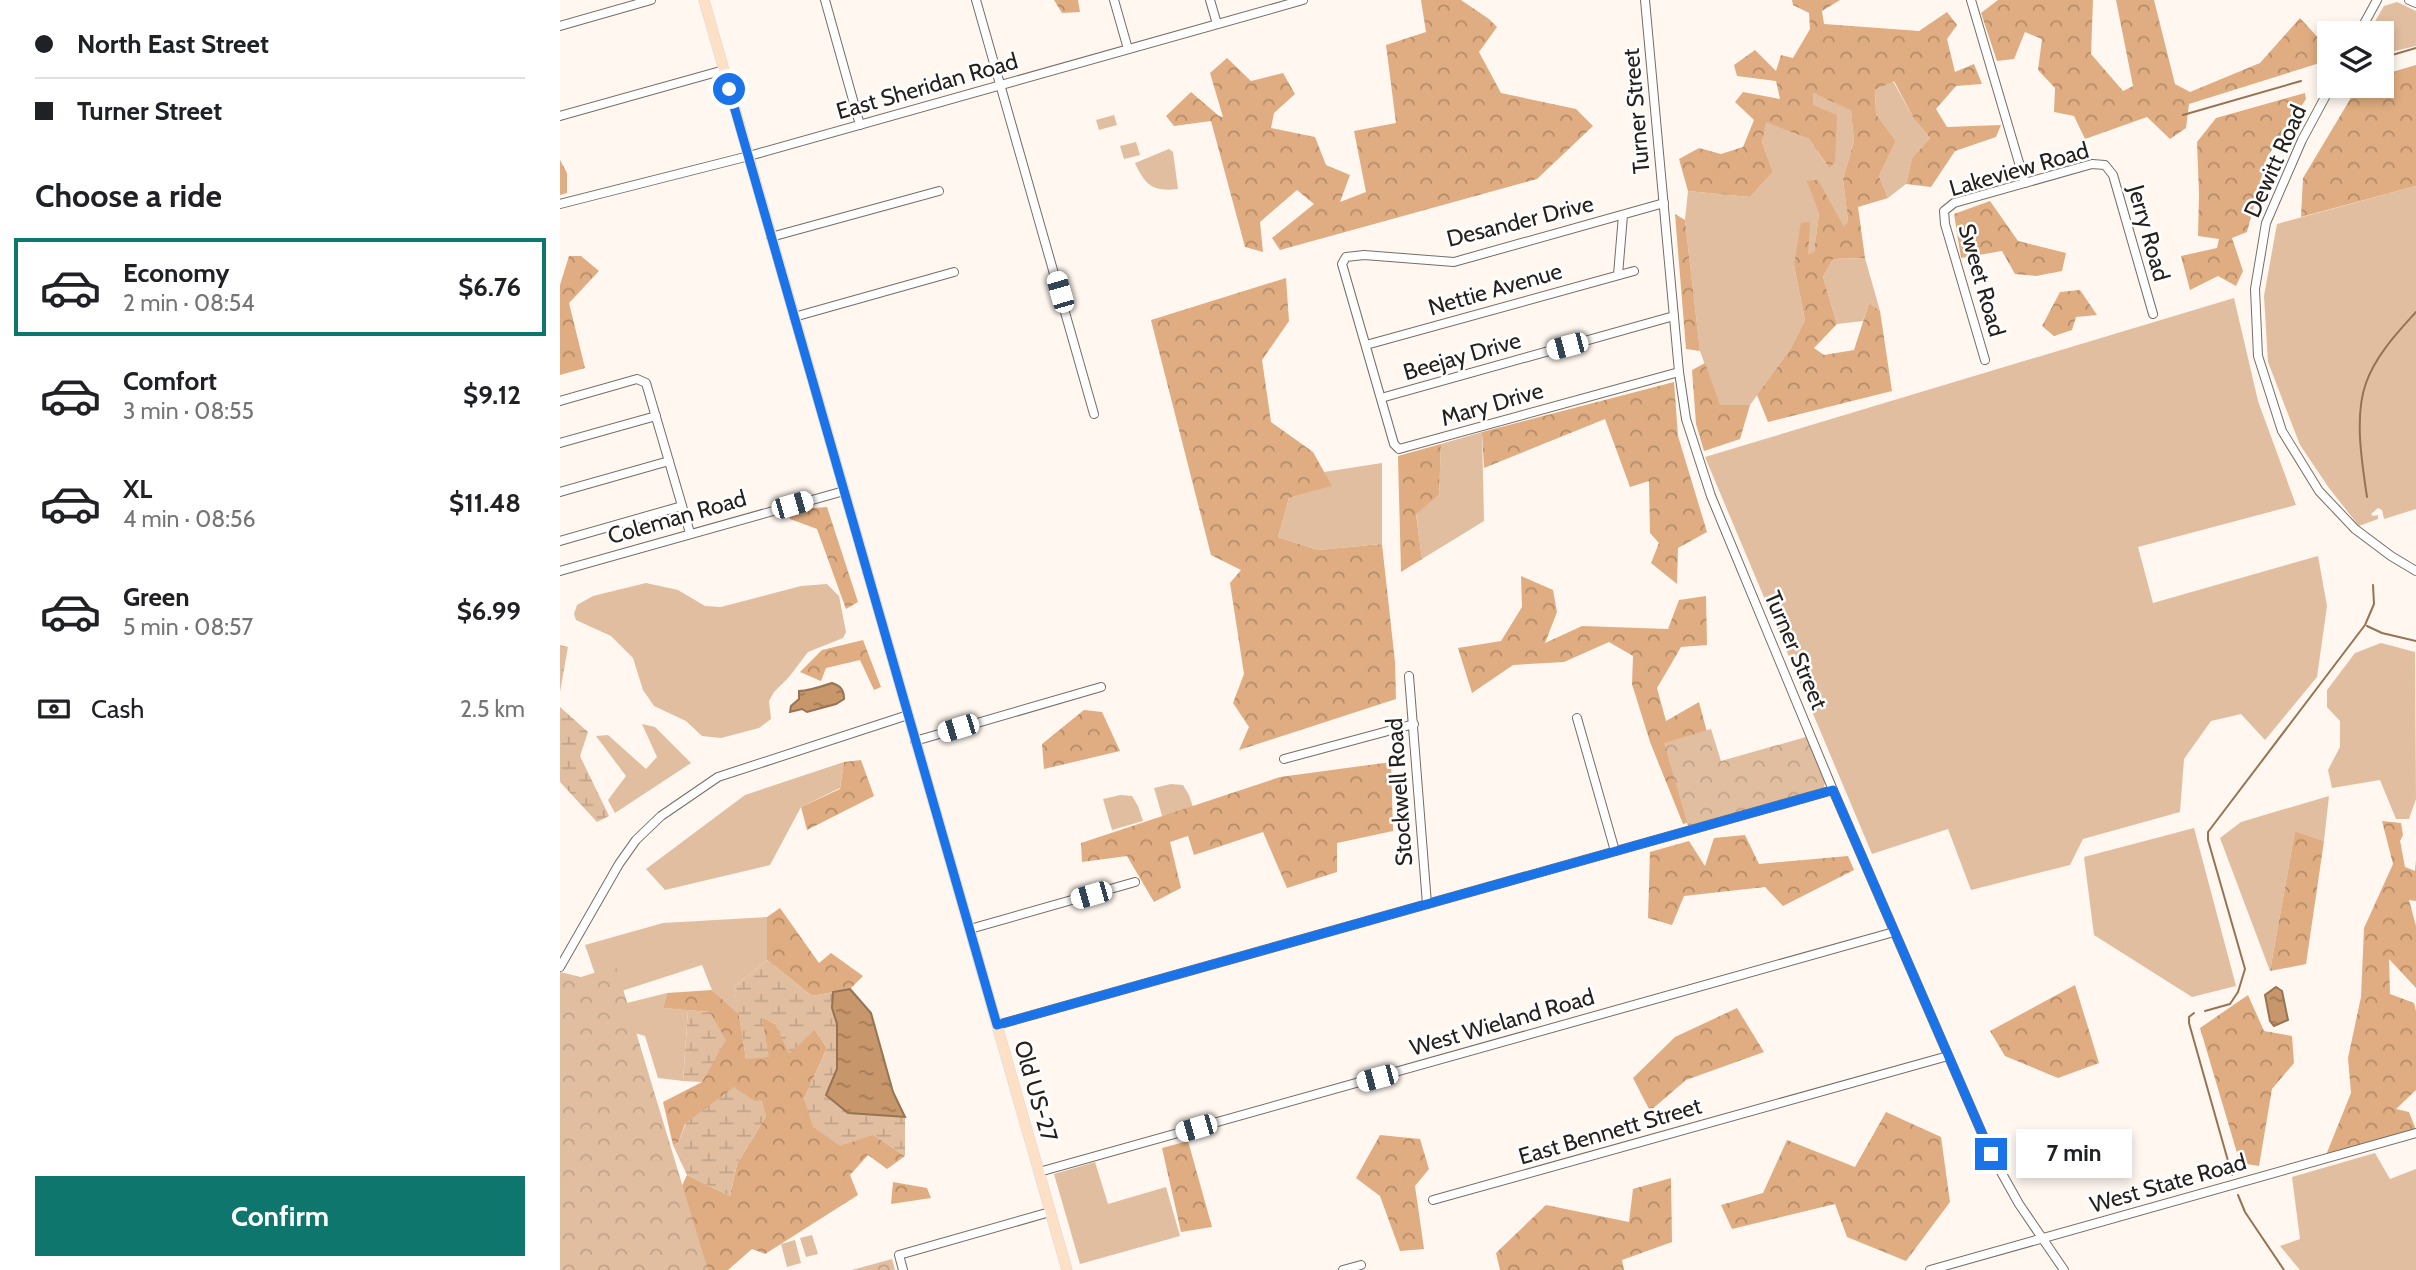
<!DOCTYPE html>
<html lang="en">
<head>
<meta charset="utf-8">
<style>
	:root { --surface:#fff; --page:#f6f6f6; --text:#202124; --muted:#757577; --line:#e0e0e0; --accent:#0f766e }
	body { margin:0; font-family:Cabin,sans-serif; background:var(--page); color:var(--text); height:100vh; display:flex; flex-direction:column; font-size:26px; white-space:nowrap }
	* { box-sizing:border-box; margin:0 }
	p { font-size:23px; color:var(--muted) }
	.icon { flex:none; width:38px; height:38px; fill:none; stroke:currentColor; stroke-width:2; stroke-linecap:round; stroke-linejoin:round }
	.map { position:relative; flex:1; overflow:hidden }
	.panel { display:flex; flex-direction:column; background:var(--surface); width:560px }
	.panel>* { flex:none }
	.banner { display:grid; align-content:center; height:154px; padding:0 35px; background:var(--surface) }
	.tools { position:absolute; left:1757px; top:21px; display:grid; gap:14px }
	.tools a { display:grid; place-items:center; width:77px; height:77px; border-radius:0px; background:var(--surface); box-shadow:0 4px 10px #0003; font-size:35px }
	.end { position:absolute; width:32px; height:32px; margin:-16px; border:9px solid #1a73e8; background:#fff; box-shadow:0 0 0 4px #fff }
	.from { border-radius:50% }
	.bubble { position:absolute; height:49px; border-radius:0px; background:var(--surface); box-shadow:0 4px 10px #0003; font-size:23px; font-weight:700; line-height:49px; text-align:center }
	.car { position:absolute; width:21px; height:42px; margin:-21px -10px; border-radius:9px; box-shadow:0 0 5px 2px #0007; background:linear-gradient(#fff 24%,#345 0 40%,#fff 0 76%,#345 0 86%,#fff 0) }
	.banner b { display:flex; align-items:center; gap:24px; height:66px; font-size:26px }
	.banner b+b { border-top:2px solid var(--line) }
	.banner i { width:18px; height:18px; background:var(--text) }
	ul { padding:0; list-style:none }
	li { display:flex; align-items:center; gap:21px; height:98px; margin:0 14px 10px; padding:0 21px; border:4px solid transparent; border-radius:0px }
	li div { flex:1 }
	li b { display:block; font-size:26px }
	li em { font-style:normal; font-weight:700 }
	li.current { border-color:var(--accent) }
	li>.icon { width:63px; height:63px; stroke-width:1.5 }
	h2 { padding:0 35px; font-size:32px; line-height:84px }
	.pay { display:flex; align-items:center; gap:18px; height:77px; padding:0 35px; font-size:26px }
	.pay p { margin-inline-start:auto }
	.button { display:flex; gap:14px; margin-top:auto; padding:14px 35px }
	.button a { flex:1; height:80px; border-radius:0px; background:var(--accent); color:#fff; font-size:28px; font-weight:700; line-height:80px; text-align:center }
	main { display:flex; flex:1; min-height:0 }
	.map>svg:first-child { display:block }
</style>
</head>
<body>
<main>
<section class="panel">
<div class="banner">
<b><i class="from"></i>North East Street</b>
<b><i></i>Turner Street</b>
</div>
<h2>Choose a ride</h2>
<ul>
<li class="current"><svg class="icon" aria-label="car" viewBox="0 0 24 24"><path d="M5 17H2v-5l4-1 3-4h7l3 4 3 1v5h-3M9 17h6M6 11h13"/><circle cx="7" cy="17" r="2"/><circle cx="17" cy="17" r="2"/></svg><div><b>Economy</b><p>2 min · 08:54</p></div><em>$6.76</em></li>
<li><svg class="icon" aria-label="car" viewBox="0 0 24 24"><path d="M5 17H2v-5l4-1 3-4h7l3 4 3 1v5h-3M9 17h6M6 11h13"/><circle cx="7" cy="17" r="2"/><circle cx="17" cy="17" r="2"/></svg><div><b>Comfort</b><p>3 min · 08:55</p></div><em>$9.12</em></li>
<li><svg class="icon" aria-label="car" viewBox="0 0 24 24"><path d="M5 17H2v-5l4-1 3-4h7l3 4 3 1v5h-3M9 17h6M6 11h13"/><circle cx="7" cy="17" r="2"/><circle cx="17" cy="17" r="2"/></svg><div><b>XL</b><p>4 min · 08:56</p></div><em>$11.48</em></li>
<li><svg class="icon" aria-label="car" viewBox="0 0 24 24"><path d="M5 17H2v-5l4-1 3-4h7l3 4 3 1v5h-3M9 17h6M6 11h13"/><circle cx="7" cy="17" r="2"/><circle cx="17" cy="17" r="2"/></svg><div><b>Green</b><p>5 min · 08:57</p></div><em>$6.99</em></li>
</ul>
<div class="pay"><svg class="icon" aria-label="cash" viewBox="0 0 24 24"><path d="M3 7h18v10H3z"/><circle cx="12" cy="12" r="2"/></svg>Cash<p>2.5 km</p></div>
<div class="button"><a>Confirm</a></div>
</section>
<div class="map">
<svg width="1856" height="1270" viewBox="0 0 1856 1270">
	<defs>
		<pattern id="forest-crowns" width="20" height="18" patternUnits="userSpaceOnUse" patternTransform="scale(1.75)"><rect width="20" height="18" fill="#dfad81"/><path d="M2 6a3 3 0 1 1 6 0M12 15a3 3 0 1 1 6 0" fill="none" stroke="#b58c69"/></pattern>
		<pattern id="wetland-marsh" width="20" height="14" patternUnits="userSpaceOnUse" patternTransform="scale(1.75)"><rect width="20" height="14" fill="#e1bea0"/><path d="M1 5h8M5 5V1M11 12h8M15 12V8" fill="none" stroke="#c1a389"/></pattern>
		<pattern id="park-crowns" width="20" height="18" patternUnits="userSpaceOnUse" patternTransform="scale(1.75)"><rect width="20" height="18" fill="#e1bea0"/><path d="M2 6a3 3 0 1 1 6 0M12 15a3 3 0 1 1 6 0" fill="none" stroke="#c1a389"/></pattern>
		<pattern id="water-ripples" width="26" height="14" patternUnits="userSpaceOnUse" patternTransform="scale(1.75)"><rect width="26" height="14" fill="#c7966a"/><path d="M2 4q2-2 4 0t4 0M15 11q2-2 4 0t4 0" fill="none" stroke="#a17a57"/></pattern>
	</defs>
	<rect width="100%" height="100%" fill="#fff7f0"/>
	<g fill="#e1bea0">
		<polygon points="1837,2 1856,11 1856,46 1822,54 1822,33 1808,33 1824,6"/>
		<polygon points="1333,81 1354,119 1370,138 1352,158 1346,184 1328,198 1319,176 1336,141 1316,114 1315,90"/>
		<polygon points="1253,93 1291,109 1294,141 1283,179 1288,221 1284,228 1278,218 1259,213 1254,253 1234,265 1245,320 1231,348 1190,405 1160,406 1140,351 1125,220 1128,191 1190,197 1213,172 1202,142 1205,121 1249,139 1268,167 1253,105"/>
		<polygon points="554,115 557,125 539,130 536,120"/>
		<polygon points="576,142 580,155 564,159 560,146"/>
		<path d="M609,149L613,152L618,189C593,192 585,185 575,163Z"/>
		<polygon points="1856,186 1856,509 1824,519 1822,510 1818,508 1811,514 1813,516 1818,515 1818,519 1799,526 1769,488 1740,445 1708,362 1704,296 1717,224"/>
		<polygon points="1305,258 1320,311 1309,303 1303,321 1277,324 1263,277 1273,259"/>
		<polygon points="1674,298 1698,401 1736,505 1578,547 1593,603 1758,556 1767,606 1757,677 1705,740 1681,714 1651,721 1624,759 1620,812 1523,839 1510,865 1411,890 1388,829 1312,854 1145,457"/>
		<polygon points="922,432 924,521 862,559 856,513 879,495 881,444"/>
		<polygon points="822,463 822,544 758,550 718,537 729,498 771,486 764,472"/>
		<polygon points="86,583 118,590 145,606 161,607 241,586 267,584 279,596 286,632 283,638 248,652 229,677 214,692 209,701 211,719 199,728 161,738 142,736 126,721 94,706 83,690 73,658 51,636 16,620 14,614 17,605 33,596"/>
		<polygon points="1821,643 1855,652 1856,799 1849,819 1836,819 1820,780 1772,788 1768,770 1780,747 1780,721 1767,707 1767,690 1795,653"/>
		<polygon points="82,724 95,727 131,763 55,813 48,800 66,776 36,736 48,735 86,769 97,757"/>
		<polygon points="284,762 280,788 241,807 210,865 105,890 86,869 185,795"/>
		<polygon points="611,784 623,785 629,795 634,810 603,819 594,788"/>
		<polygon points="560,795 572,796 578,806 583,821 552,830 543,799"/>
		<polygon points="1769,796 1764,841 1735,831 1710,971 1660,838 1681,822"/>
		<polygon points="1634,828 1676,986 1632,997 1534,935 1524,857"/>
		<polygon points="207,917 207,960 174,987 179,1014 152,990 142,965 43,997 25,945 103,923"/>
		<polygon points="107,993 103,1008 128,1010 123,1081 98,1078 85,1036 53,1027 51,1007"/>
		<polygon points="1815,1153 1830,1179 1856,1169 1856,1270 1740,1270 1720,1246 1740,1239 1732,1177"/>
		<polygon points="535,1162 548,1204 606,1187 620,1236 520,1264 494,1174"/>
		<polygon points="252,1235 258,1254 246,1257 240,1238"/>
		<polygon points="235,1240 241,1263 227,1267 221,1244"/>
	</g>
	<g fill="url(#forest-crowns)">
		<polygon points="494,0 518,0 520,12 502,13"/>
		<polygon points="861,0 901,0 929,19 937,27 919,52 941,93 1016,109 1033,126 977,179 720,250 712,238 754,204 737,190 700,222 703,252 685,247 651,121 614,126 606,116 631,92 659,116 663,117 650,73 667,58 691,81 723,73 735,94 714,113 711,128 755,137 766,165 790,175 780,202 806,192 794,131 836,123 826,45 866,32"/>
		<polygon points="1232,0 1280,0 1262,11 1264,24 1359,31 1387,12 1397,25 1387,39 1395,72 1414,64 1422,84 1396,86 1376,109 1387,127 1441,125 1436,137 1395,151 1371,187 1346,184 1352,158 1370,138 1354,119 1334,81 1315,90 1316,114 1336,141 1319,176 1328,198 1298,207 1305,258 1273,259 1263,277 1277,324 1254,348 1264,355 1294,350 1309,303 1320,311 1332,391 1208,422 1197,395 1231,348 1245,320 1234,265 1241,223 1250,222 1248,255 1254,252 1259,213 1247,181 1258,180 1284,227 1288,221 1283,179 1294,141 1291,110 1253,93 1253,105 1277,115 1275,162 1269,168 1249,139 1206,122 1202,142 1213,172 1190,197 1128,191 1119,159 1139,148 1161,154 1183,147 1194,120 1175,102 1183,92 1220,99 1216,81 1177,76 1174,65 1195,50 1216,71 1221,55 1233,58 1250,29 1249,13 1233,5"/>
		<polygon points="1438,0 1533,0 1531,54 1563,91 1573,86 1556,0 1594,0 1615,84 1630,92 1700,63 1740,18 1764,44 1763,62 1629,104 1626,128 1610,139 1587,117 1525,139 1514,116 1494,112 1495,88 1478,70 1482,39 1465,32 1454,59 1437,61 1421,13"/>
		<polygon points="1856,65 1856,186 1741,217 1743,178 1798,86 1822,86 1822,75"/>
		<polygon points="1745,93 1746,99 1707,157 1687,232 1672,238 1683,271 1676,286 1658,276 1630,290 1621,256 1657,248 1659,239 1638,236 1639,194 1637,142 1656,118"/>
		<polygon points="0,160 7,173 7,193 0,195"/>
		<polygon points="1430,201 1458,241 1506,253 1502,271 1476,276 1455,274 1442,251 1401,258 1394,214"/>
		<polygon points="1115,214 1125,220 1140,351 1126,349"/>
		<polygon points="9,256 21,256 39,271 9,303 25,368 0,375 0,285"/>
		<polygon points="726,278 729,321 702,360 711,422 753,452 772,486 729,498 718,537 758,550 822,544 835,662 836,699 679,750 689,727 673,703 684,674 670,583 681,570 651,555 591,320"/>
		<polygon points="1520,290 1537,315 1516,317 1512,330 1494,336 1482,326 1500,292"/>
		<polygon points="1145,363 1160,405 1190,405 1180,439 1144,451 1136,424 1132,370"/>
		<polygon points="1114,382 1118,436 1147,532 1118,548 1117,584 1091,563 1099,543 1090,533 1089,481 1070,487 1045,419 924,468 922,432"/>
		<polygon points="881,444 879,495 856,514 862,559 841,572 838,456"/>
		<polygon points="267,507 298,602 286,609 257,529 230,519 228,510"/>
		<polygon points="961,576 993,590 997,612 985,643 1022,626 1108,629 1119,600 1146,596 1147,645 1121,647 1097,688 1106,721 1139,702 1168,811 1123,824 1090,742 1072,684 1073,656 1049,642 1004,662 953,665 912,693 898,648 941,641 962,607"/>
		<polygon points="303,640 321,687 314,690 300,660 266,668 261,681 240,672 262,650"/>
		<polygon points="524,710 542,712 560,751 484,769 482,744"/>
		<polygon points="301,760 314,796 247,830 241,807 280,789 284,762"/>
		<polygon points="831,762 833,831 777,843 777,872 727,888 703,832 634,855 628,836 610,842 621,888 594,902 567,856 522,862 521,843 720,777"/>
		<polygon points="1822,821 1841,823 1843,835 1840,841 1845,867 1855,871 1856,860 1856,901 1849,900 1856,926 1856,988 1829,959 1830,994 1854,1003 1856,1011 1856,1090 1836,1109 1849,1112 1856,1130 1766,1155 1791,1093 1788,1058 1801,997 1804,928 1833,864"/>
		<polygon points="1735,831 1764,841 1746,964 1710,971"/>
		<polygon points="1185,835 1199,864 1288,856 1294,870 1223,906 1205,887 1124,896 1112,925 1088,918 1090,852 1129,841 1145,866 1154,838"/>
		<polygon points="220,908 259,963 271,953 303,976 290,989 252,996 207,960 207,917"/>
		<polygon points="1515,985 1539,1063 1498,1078 1445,1056 1430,1031"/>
		<polygon points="152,990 179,1014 186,1059 202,1017 215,1024 255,1030 267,1048 244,1099 281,1145 312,1134 345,1156 327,1169 308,1155 290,1175 298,1195 205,1254 192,1249 168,1270 34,1270 119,1192 127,1175 170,1196 177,1164 206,1116 194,1101 174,1088 125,1124 118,1143 113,1145 103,1102 142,1082 150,1012 103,1008 107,993"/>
		<polygon points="1688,995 1704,1031 1732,1036 1734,1063 1712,1089 1699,1166 1680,1163 1640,1028"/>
		<polygon points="1177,1008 1204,1052 1126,1080 1090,1111 1073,1078 1115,1037"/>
		<polygon points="1326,1112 1381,1137 1390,1202 1346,1261 1287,1237 1275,1204 1172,1229 1161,1205 1203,1193 1227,1140 1295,1167"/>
		<polygon points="820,1135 860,1139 869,1169 855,1186 864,1249 840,1251 820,1196 796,1178"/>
		<polygon points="628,1141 652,1227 621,1232 602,1148"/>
		<polygon points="1111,1178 1112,1242 1062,1260 1064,1270 940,1270 936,1253 986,1205 1069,1222 1073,1189"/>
		<polygon points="333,1182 367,1188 371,1198 331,1204"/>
	</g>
	<g fill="url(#wetland-marsh)">
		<polygon points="0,645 8,647 0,692"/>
		<polygon points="0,707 28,732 20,756 49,816 37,822 0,782"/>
		<polygon points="207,960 252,996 273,992 272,1008 277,1024 277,1069 266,1095 288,1113 345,1117 345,1156 313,1135 280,1146 253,1127 244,1099 267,1048 255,1030 229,1054 215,1024 202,1017 209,1057 186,1059 174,987"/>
		<polygon points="128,1010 150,1012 166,1040 142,1082 123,1081"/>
		<polygon points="174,1087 194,1101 202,1100 206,1116 177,1164 170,1196 127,1175 113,1145 118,1143 126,1123"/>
	</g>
	<g fill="url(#park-crowns)">
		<polygon points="1151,729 1161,761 1246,737 1265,781 1264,788 1259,791 1128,826 1104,743"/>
		<polygon points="56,966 148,1270 0,1270 0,972 21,977"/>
		<polygon points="332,1259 335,1270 292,1270"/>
	</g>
	<g fill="url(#water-ripples)" stroke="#967353" stroke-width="2">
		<path d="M272,683C281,686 284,690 284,699L276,704L247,712L242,709L230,712L231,706L239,699V691C248,691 263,686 272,683Z"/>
		<polygon points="1716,987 1722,991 1728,1020 1714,1026 1710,1021 1705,995"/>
		<polygon points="290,989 311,1013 333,1092 345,1117 288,1113 266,1095 277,1069 277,1024 272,1008 273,992"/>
	</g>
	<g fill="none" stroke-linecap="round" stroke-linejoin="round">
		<g stroke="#967353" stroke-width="2">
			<polyline points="1822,58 1856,48"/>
			<polyline points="1623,115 1741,81"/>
			<path d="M1807,497C1802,463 1794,416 1806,383C1816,355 1837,333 1856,312"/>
			<polyline points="1807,626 1822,633 1856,641"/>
			<polyline points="1645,1011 1670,1004 1678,992 1685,969 1648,840 1648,832 1805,625 1814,604 1813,585"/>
			<polyline points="1634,1013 1629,1017 1629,1023 1672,1175"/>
			<polyline points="1678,1195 1685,1212 1724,1270"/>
		</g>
		<defs>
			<g id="minor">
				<polyline points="265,0 300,125"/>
				<polyline points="416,0 534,414"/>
				<polyline points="554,0 568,49"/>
				<polyline points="650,0 657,24"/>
				<polyline points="1085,0 1119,372 1126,419 1151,496 1273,790 1431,1154 1459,1204 1504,1270"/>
				<polyline points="1411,0 1465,183"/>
				<polyline points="1849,0 1856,3"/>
				<polyline points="0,26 91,0"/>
				<polyline points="1799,33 1817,0"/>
				<polyline points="1771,86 1742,140 1706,223 1695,289 1698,356 1722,431 1759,491 1795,529 1831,556 1856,571"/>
				<polyline points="0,116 164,70"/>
				<polyline points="1104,203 894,262 804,255 786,257 782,264 834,444 839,449 1119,372"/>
				<polyline points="0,204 189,156 743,0"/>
				<polyline points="211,237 379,191"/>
				<polyline points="1058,275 1063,215"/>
				<polyline points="234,317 394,272"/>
				<polyline points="806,345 1074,271"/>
				<polyline points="1425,360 1385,224 1384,211 1394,203 1532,164 1545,165 1553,175 1593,314"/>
				<polyline points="821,398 1114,316"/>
				<polyline points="0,401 77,379 86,383 130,533"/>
				<polyline points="0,443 96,416"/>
				<polyline points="0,492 109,461"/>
				<polyline points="0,541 122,506"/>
				<polyline points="0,571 284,491"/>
				<polyline points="849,676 867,904"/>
				<polyline points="1017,718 1055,851"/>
				<polyline points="355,741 541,687"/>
				<polyline points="724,759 854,724"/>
				<polyline points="410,929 575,882"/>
				<polyline points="0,967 59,864 76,840 101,816 158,777 348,715"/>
				<polyline points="437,1025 1273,790"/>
				<polyline points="479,1172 1334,932"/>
				<polyline points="873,1200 1388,1056"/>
				<polyline points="343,1270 339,1255 490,1212"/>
				<polyline points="783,1270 801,1265"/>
				<polyline points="1370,1270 1856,1133"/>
			</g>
			<polyline id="major" points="144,0 507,1270"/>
		</defs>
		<use href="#minor" stroke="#766d65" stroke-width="10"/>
		<use href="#major" stroke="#d8d7d6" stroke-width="11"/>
		<use href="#minor" stroke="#fff" stroke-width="8"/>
		<use href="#major" stroke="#fee0c7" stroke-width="10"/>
	</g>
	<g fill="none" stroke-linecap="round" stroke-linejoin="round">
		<polyline stroke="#1a73e8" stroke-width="9" points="169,89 437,1025 1273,790 1431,1154"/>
	</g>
	<g text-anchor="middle" stroke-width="5" stroke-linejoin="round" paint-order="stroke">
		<g font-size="23" fill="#24201d" stroke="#fff">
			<text transform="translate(367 86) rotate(-16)" y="8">East Sheridan Road</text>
			<text transform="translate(1076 111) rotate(-95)" y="8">Turner Street</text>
			<text transform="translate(1715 161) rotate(-66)" y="8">Dewitt Road</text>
			<text transform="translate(1459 169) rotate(-16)" y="8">Lakeview Road</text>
			<text transform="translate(960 221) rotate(-14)" y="8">Desander Drive</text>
			<text transform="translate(1589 233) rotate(74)" y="8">Jerry Road</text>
			<text transform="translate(1422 280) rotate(74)" y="8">Sweet Road</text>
			<text transform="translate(935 289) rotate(-16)" y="8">Nettie Avenue</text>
			<text transform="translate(902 356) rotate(-16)" y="8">Beejay Drive</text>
			<text transform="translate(932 404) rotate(-16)" y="8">Mary Drive</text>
			<text transform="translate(117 517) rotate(-16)" y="8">Coleman Road</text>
			<text transform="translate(1236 650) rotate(67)" y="8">Turner Street</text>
			<text transform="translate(839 792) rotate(-94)" y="8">Stockwell Road</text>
			<text transform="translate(942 1022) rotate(-16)" y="8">West Wieland Road</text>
			<text transform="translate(476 1091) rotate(74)" y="8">Old US-27</text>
			<text transform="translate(1050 1131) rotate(-16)" y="8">East Bennett Street</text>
			<text transform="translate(1608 1183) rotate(-16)" y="8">West State Road</text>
		</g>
	</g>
</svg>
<div class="tools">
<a><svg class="icon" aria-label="layers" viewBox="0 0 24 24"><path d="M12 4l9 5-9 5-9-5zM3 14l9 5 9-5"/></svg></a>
</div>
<i class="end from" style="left:169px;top:89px"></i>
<i class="end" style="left:1431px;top:1154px"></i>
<div class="bubble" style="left:1456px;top:1129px;width:116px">7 min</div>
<i class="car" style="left:500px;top:292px;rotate:344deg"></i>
<i class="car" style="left:1007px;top:346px;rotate:255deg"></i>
<i class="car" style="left:232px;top:505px;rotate:74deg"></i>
<i class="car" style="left:398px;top:728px;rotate:253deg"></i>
<i class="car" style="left:531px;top:895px;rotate:254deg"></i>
<i class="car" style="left:817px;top:1078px;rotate:255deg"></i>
<i class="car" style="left:636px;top:1128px;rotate:254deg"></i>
</div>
</main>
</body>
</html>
